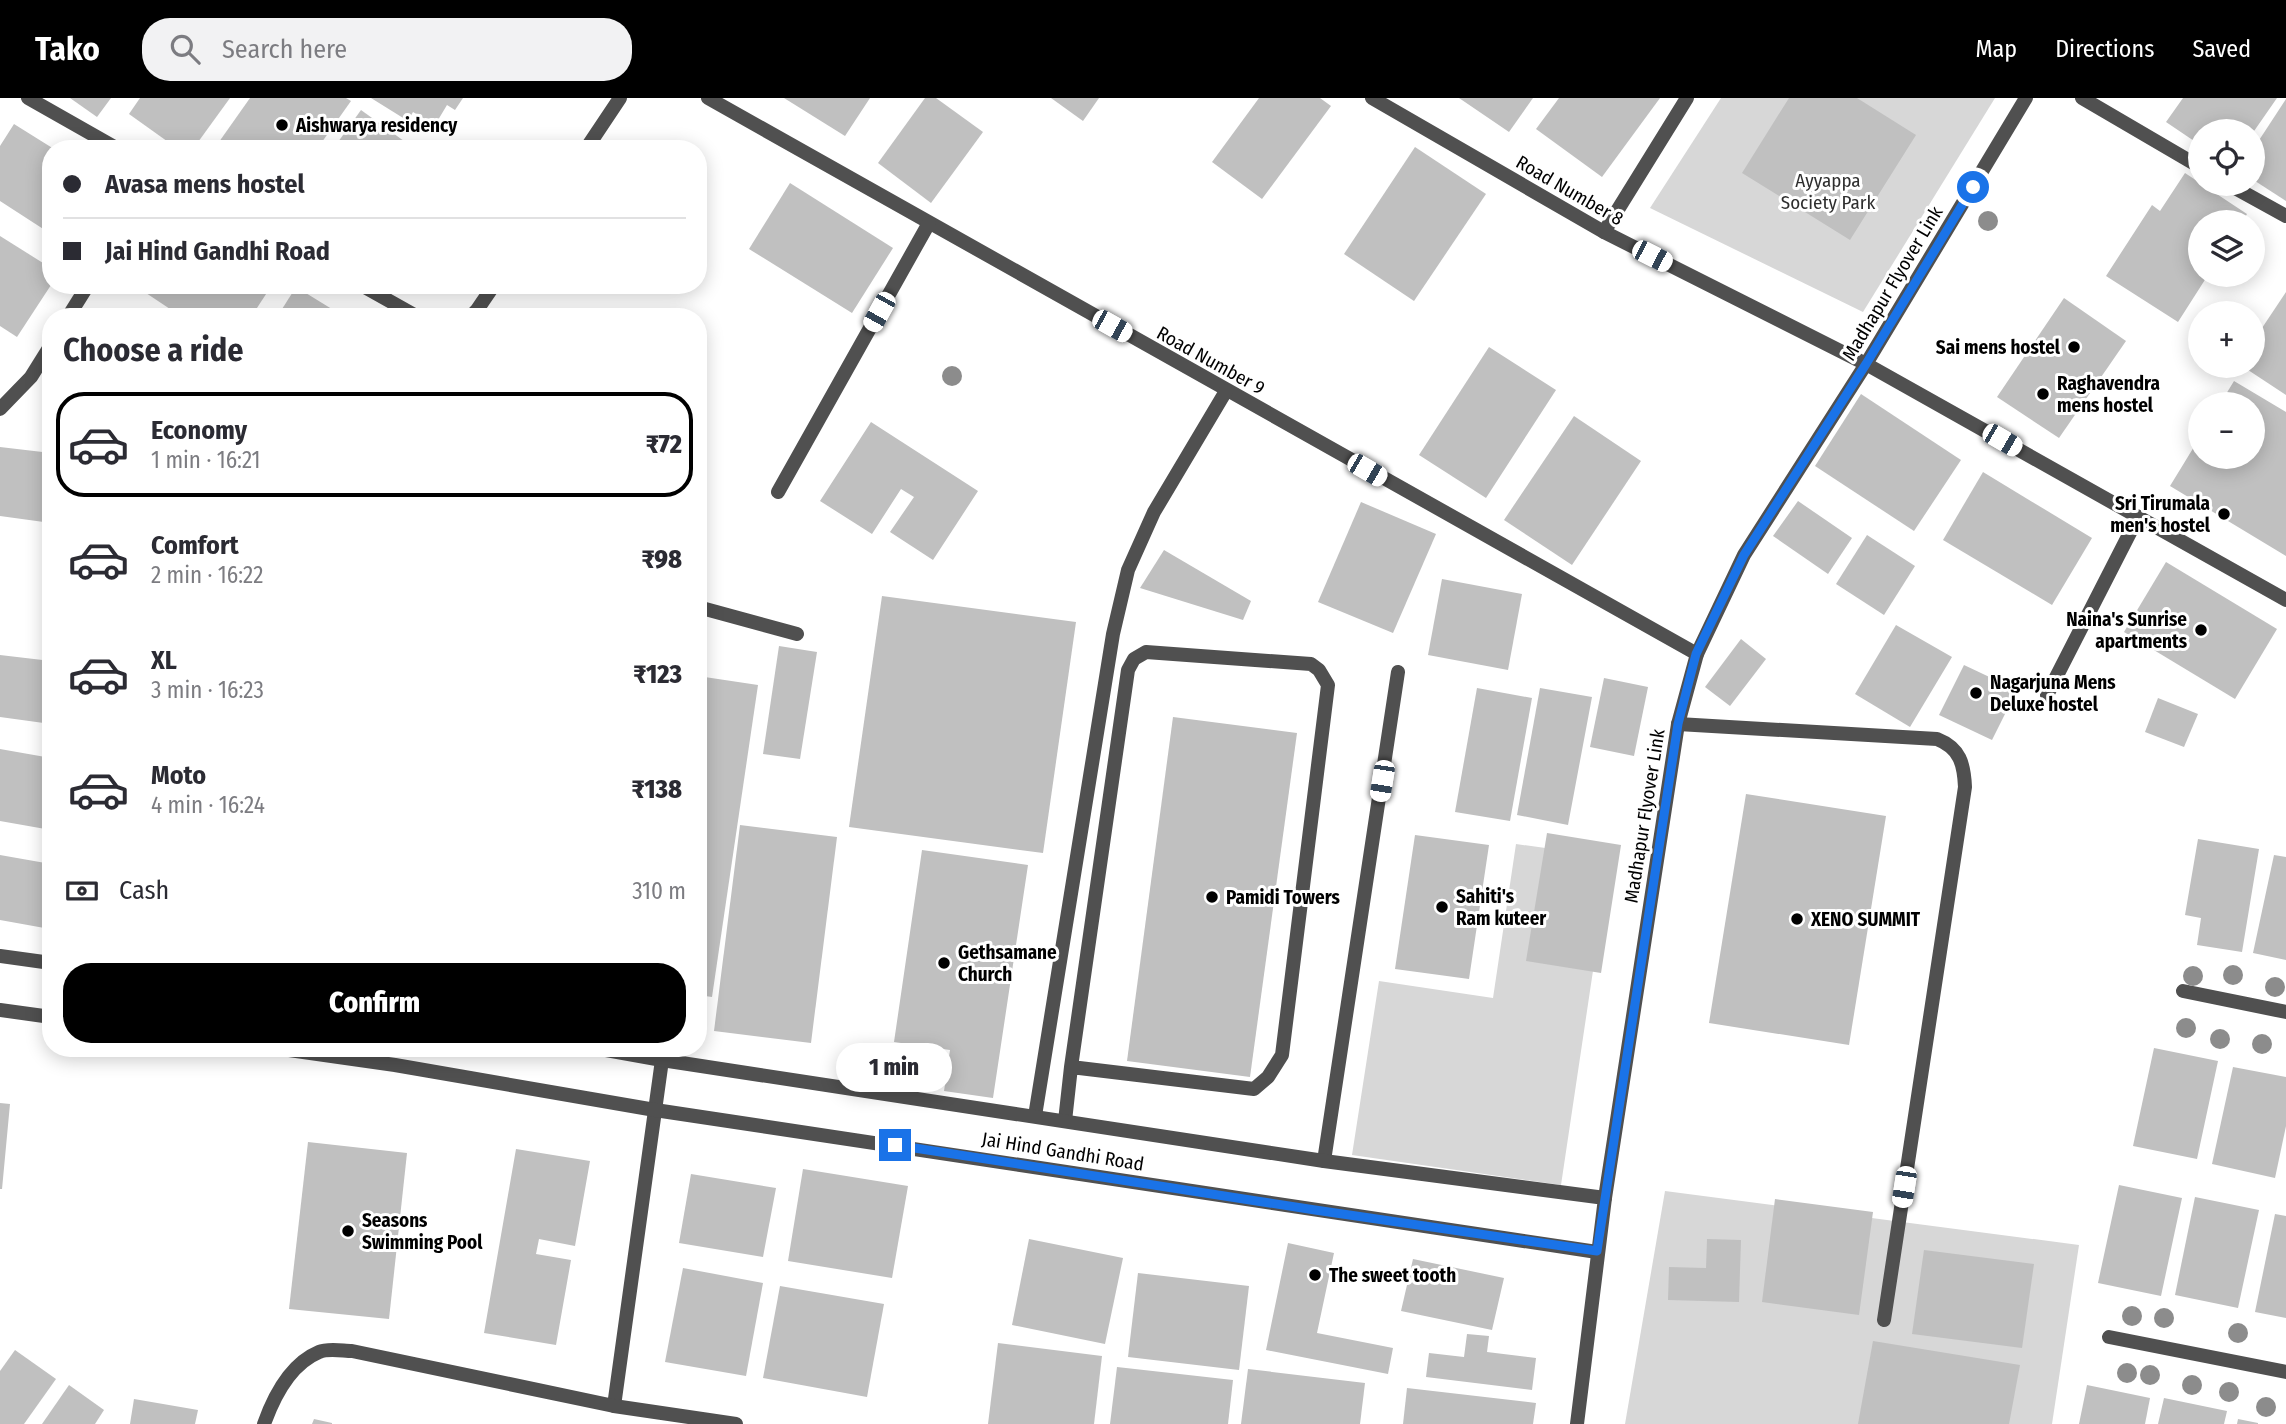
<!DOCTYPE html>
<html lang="en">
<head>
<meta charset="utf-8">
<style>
	:root { --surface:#fff; --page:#f2f2f3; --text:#2b2b33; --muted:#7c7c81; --line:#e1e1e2; --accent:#000 }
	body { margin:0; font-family:"Fira Sans Condensed",sans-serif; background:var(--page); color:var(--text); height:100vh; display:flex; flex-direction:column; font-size:26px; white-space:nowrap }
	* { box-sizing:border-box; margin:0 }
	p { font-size:23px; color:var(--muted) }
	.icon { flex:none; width:38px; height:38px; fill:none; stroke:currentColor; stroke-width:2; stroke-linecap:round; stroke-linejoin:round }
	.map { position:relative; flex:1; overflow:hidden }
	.side { position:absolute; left:42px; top:210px; width:665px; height:749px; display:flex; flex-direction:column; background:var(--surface); border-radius:28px; box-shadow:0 4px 18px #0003 }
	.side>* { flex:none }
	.banner { position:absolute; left:42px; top:42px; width:665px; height:154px; border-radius:28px; box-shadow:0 4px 18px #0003; display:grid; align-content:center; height:154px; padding:0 21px; background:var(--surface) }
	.tools { position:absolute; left:2188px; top:21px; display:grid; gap:14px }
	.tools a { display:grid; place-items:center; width:77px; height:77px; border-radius:50%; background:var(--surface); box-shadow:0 4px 18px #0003; font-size:35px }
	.end { position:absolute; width:32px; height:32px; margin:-16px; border:9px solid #1a73e8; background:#fff; box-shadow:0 0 0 4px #fff }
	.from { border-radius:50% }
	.bubble { position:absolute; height:49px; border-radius:24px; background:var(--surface); box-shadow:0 4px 18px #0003; font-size:23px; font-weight:800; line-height:49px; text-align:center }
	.car { position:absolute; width:21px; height:42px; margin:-21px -10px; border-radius:9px; box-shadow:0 0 5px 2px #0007; background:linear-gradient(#fff 24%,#345 0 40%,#fff 0 76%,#345 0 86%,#fff 0) }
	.banner b { display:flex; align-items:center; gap:24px; height:66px; font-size:26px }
	.banner b+b { border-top:2px solid var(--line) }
	.banner i { width:18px; height:18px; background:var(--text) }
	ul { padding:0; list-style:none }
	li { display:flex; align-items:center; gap:21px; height:105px; margin:0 14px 10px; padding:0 7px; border:4px solid transparent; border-radius:28px }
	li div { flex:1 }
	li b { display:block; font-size:26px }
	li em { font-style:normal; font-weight:800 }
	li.active { border-color:var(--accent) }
	li>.icon { width:63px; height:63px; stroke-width:1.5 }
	h2 { padding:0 21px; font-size:32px; line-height:84px }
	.pay { display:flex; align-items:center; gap:18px; height:77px; padding:0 21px; font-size:26px }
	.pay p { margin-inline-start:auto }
	.action { display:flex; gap:14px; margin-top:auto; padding:14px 21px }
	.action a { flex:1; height:80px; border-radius:28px; background:var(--accent); color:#fff; font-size:28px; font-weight:800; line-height:80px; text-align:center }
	header { display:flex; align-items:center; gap:42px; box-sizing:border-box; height:98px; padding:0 35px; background:var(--accent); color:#fff }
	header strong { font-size:33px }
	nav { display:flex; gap:38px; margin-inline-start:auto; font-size:24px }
	.search { width:490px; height:63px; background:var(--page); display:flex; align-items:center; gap:18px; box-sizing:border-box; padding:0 24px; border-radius:28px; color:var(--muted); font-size:26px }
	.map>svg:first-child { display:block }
</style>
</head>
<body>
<header>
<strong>Tako</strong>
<div class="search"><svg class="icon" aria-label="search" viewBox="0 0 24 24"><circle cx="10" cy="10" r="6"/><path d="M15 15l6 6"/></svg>Search here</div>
<nav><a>Map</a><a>Directions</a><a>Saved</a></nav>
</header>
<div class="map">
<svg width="2286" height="1326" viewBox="0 0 2286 1326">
	<rect width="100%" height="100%" fill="#fff"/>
	<g fill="#d7d7d7">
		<polygon points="1721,0 1995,0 1863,214 1650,110"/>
		<polygon points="1516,746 1610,759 1561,1087 1352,1057 1379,883 1493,900"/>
		<polygon points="1665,1093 2079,1147 2052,1326 1625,1326"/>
	</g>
	<g fill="#c0c0c0">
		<polygon points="70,0 111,0 97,19"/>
		<polygon points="140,0 230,0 193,51 178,51 129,16"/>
		<polygon points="250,0 346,0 351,3 317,51 214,51"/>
		<polygon points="371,0 463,0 455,12 447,7 435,27 413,14 408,23"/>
		<polygon points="784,0 870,0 845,38"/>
		<polygon points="925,0 936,0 983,34 931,105 878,65"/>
		<polygon points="1051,0 1099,0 1083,23"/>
		<polygon points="1259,0 1320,0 1331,8 1262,101 1212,64"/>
		<polygon points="1459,0 1533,0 1509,34"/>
		<polygon points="1559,0 1660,0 1602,79 1536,31"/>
		<polygon points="1789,0 1857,0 1916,37 1850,142 1742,75"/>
		<polygon points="2183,0 2277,0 2252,36 2252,33 2200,33 2200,47 2166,24"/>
		<polygon points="2286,1 2286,103 2252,81 2252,53"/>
		<polygon points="361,12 415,51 333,51"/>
		<polygon points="14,26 54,51 51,51 51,136 0,103 0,48"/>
		<polygon points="1415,49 1486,96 1414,203 1344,156"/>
		<polygon points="2185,75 2247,116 2242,124 2200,124 2200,177 2208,177 2178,224 2106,178 2152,107 2160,113"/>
		<polygon points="790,85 893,150 852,215 749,151"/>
		<polygon points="0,138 51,170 51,187 17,239 0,228"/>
		<polygon points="134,187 272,187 251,219 182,219"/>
		<polygon points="441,187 461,187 455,196"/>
		<polygon points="296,189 340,216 338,219 277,219"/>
		<polygon points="2286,194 2286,297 2242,268 2252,268 2252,245"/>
		<polygon points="2064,200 2126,243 2059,340 1997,299"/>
		<polygon points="1489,249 1556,292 1486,400 1419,357"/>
		<polygon points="2234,283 2286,314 2286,458 2170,388 2200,339 2200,359 2252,359 2252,306 2220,306"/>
		<polygon points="1861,296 1961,362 1914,433 1815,368"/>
		<polygon points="1574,318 1641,363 1572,467 1504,422"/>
		<polygon points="871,324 978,393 933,462 890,434 914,399 901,391 872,436 820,403"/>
		<polygon points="0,349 51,355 51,425 0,418"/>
		<polygon points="1983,374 2092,440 2052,507 1943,442"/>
		<polygon points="1798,403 1852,440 1828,476 1773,438"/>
		<polygon points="1361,404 1436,436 1393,535 1318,504"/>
		<polygon points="1867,437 1915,468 1884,517 1836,486"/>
		<polygon points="1164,452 1251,503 1243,522 1140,490"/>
		<polygon points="2166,464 2277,531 2235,601 2124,534"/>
		<polygon points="1442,481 1522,496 1508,572 1428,557"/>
		<polygon points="882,498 1076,524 1043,755 849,729"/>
		<polygon points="1896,527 1952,559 1910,629 1855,596"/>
		<polygon points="1741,541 1766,561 1730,608 1705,589"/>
		<polygon points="779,548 817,554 800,661 763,656"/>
		<polygon points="0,557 51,563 51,626 0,619"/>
		<polygon points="1964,567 2017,592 1992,642 1939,617"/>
		<polygon points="698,578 758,587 712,899 698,897"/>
		<polygon points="1604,580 1648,589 1634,658 1590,649"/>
		<polygon points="1477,590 1532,600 1510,723 1455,714"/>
		<polygon points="1540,590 1592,599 1568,727 1517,717"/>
		<polygon points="2158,600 2198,616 2184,649 2145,634"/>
		<polygon points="1173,619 1297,635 1250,979 1127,963"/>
		<polygon points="0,651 51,660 51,732 0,723"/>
		<polygon points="1746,696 1886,718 1849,947 1709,925"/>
		<polygon points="740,727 837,739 811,945 714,933"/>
		<polygon points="1547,735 1621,747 1601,875 1526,863"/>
		<polygon points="1415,737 1489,747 1469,881 1395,871"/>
		<polygon points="2198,741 2259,751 2242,854 2197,847 2201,820 2185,817"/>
		<polygon points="922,752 1028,767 993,1000 944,993 950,952 894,944"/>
		<polygon points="0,757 51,766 50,831 0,822"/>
		<polygon points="2274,757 2286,759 2286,862 2253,855"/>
		<polygon points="2154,950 2218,963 2197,1061 2133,1048"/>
		<polygon points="2233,969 2286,979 2286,1028 2275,1080 2212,1066"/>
		<polygon points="0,1005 10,1006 2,1091 0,1091"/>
		<polygon points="308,1044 407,1055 389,1221 289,1211"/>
		<polygon points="516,1051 590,1063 575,1148 539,1141 536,1156 571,1162 556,1247 484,1235"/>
		<polygon points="803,1071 908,1088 892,1180 788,1163"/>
		<polygon points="691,1076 776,1090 763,1159 679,1145"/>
		<polygon points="2119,1087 2182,1100 2161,1198 2098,1185"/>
		<polygon points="2195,1099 2259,1112 2238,1210 2175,1197"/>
		<polygon points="1775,1101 1873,1114 1859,1217 1762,1204"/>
		<polygon points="2275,1116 2286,1118 2286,1220 2255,1214"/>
		<polygon points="1029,1141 1123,1160 1105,1246 1012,1227"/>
		<polygon points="1707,1141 1741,1142 1739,1204 1668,1202 1669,1169 1706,1170"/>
		<polygon points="1288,1145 1334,1155 1317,1235 1393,1250 1388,1276 1266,1252"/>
		<polygon points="1924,1152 2034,1166 2022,1250 1912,1236"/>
		<polygon points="1413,1161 1504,1180 1492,1232 1401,1213"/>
		<polygon points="683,1170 763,1185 746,1278 665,1264"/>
		<polygon points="1138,1175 1249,1188 1239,1272 1128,1259"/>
		<polygon points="780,1188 884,1206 867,1299 763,1280"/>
		<polygon points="1467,1236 1489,1238 1487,1254 1536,1260 1532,1292 1426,1279 1429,1255 1464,1259"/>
		<polygon points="1873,1243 2020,1267 2009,1326 1858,1326"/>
		<polygon points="998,1245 1102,1258 1094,1326 988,1326"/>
		<polygon points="15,1252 56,1281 24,1326 0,1326 0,1273"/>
		<polygon points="1117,1269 1233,1282 1228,1326 1110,1326"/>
		<polygon points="1248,1271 1365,1285 1360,1326 1241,1326"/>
		<polygon points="69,1287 104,1312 95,1326 42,1326"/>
		<polygon points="2087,1287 2150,1300 2145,1326 2079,1326"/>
		<polygon points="1407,1290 1536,1305 1533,1326 1403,1326"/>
		<polygon points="2164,1300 2227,1313 2224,1326 2158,1326"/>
		<polygon points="134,1301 198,1312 195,1326 130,1326"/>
		<polygon points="314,1321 332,1325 332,1326 312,1326"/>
		<polygon points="2238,1321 2258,1325 2258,1326 2237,1326"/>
	</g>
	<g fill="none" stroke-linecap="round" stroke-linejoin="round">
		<g stroke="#505050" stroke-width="14">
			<polyline points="698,509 797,536"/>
			<polyline points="1065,1023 1071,969 1128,572 1134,561 1146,554 1311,566 1319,572 1328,587 1282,957 1268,979 1254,991 1071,969"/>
		</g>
		<g stroke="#505050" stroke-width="14">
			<polyline points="28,0 118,51"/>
			<polyline points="708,0 1697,556"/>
			<polyline points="1372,0 1604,134 1866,266 2286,502"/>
			<polyline points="2082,0 2200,69"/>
			<polyline points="586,51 620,0"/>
			<polyline points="2228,86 2286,118"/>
			<polyline points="1604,134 1687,0"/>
			<polyline points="361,187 418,219"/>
			<polyline points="68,219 88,187"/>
			<polyline points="470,219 477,212 494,187"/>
			<polyline points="0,311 31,279 51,247"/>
			<polyline points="778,394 929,125"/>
			<polyline points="2047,597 2138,419"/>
			<path d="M1678,626L1937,641C1960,650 1964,666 1965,689L1884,1222"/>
			<polyline points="2183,893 2286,914"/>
			<polyline points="1035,1018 1113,536 1128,472 1154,414 1226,293"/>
			<polyline points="1324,1063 1398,574"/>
			<polyline points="2109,1239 2286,1274"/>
			<polyline points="614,1308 662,962"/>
			<path d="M264,1326C274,1298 290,1266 319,1254C328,1250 343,1253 352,1253L614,1308L736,1326"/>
		</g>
		<g stroke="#505050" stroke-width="14">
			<polyline points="0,858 51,865"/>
			<polyline points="0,912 51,919"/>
			<polyline points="275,950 395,967 655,1012 1597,1154"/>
			<polyline points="595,950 662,962 1324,1063 1605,1100"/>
			<polyline points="1577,1326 1605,1100 1678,626 1697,556 1744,457 1866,266 2026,0"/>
		</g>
	</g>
	<g fill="#8c8c8c">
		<circle cx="1988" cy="123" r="10"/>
		<circle cx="952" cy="278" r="10"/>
		<circle cx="2233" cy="877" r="10"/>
		<circle cx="2193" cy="878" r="10"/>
		<circle cx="2275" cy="889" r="10"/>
		<circle cx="2186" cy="930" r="10"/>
		<circle cx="2220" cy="941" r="10"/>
		<circle cx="2262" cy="946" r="10"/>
		<circle cx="2132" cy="1218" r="10"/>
		<circle cx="2164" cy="1220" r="10"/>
		<circle cx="2238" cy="1235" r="10"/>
		<circle cx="2127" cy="1275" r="10"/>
		<circle cx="2150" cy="1277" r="10"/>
		<circle cx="2192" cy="1287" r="10"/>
		<circle cx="2229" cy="1294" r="10"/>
		<circle cx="2266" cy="1309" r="10"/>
	</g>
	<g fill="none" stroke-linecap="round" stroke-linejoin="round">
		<polyline stroke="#1a73e8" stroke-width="9" points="895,1047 1315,1112 1597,1153 1678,626 1696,556 1744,457 1866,266 1973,89"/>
	</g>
	<g fill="#000" stroke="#fff" stroke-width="2.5">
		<circle cx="282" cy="27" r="7"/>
		<circle cx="2074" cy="249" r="7"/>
		<circle cx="2043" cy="296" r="7"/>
		<circle cx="2224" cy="416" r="7"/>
		<circle cx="2201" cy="532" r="7"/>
		<circle cx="1976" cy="595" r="7"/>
		<circle cx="1212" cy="799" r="7"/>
		<circle cx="1442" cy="809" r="7"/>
		<circle cx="1797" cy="821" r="7"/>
		<circle cx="944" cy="865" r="7"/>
		<circle cx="348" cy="1133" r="7"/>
		<circle cx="1315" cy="1177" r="7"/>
	</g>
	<g text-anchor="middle" stroke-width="6" stroke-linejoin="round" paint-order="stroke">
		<g font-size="19" font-weight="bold" fill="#000" stroke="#fff" text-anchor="start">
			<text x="296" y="34">Aishwarya residency</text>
			<text x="2060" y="256" text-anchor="end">Sai mens hostel</text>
			<text x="2057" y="292">Raghavendra<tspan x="2057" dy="22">mens hostel</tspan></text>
			<text x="2210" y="412" text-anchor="end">Sri Tirumala<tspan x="2210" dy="22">men's hostel</tspan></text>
			<text x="2187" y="528" text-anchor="end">Naina's Sunrise<tspan x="2187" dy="22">apartments</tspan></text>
			<text x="1990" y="591">Nagarjuna Mens<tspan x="1990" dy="22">Deluxe hostel</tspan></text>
			<text x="1456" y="805">Sahiti's<tspan x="1456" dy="22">Ram kuteer</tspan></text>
			<text x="1226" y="806">Pamidi Towers</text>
			<text x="1811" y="828">XENO SUMMIT</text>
			<text x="958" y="861">Gethsamane<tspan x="958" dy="22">Church</tspan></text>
			<text x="362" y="1129">Seasons<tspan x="362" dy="22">Swimming Pool</tspan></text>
			<text x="1329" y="1184">The sweet tooth</text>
		</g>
		<g font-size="19" fill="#2e2e2e" stroke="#fff">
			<text x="1828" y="89">Ayyappa<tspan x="1828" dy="22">Society Park</tspan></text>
		</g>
		<g font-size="19" fill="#000" stroke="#fff">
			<text transform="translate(1570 92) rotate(30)" y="7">Road Number 8</text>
			<text transform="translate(1892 185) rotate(-59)" y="7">Madhapur Flyover Link</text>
			<text transform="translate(1211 262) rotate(29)" y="7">Road Number 9</text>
			<text transform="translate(1644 718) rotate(-81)" y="7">Madhapur Flyover Link</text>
			<text transform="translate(1063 1053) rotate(9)" y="7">Jai Hind Gandhi Road</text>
		</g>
	</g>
</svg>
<div class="tools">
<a><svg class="icon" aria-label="locate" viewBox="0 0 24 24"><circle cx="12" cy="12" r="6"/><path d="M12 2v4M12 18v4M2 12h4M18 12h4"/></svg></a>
<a><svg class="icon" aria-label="layers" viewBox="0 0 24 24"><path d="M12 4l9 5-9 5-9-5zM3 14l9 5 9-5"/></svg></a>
<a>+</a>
<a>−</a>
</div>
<i class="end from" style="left:1973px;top:89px"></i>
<i class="end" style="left:895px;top:1047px"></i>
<div class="bubble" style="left:836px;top:945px;width:116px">1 min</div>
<i class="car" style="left:1652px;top:158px;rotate:117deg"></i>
<i class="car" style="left:879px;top:214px;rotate:209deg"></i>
<i class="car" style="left:1112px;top:228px;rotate:119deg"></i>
<i class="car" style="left:2002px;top:342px;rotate:120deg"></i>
<i class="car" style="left:1367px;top:372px;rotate:120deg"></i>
<i class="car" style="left:1382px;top:683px;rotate:189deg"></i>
<i class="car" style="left:1904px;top:1089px;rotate:189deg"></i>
<div class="banner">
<b><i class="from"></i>Avasa mens hostel</b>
<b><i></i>Jai Hind Gandhi Road</b>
</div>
<section class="side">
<h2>Choose a ride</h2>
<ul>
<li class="active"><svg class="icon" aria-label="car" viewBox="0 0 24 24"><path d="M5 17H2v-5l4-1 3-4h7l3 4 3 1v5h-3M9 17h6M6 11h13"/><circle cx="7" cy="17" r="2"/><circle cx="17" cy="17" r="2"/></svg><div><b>Economy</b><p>1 min · 16:21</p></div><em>₹72</em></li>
<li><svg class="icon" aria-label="car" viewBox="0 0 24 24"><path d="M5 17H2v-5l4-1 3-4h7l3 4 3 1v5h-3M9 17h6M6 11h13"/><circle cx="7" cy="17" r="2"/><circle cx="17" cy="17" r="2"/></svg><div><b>Comfort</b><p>2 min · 16:22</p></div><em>₹98</em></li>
<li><svg class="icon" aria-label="car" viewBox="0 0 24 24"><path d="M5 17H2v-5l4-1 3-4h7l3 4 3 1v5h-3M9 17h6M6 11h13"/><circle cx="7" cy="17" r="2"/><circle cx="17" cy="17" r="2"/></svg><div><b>XL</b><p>3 min · 16:23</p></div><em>₹123</em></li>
<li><svg class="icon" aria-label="car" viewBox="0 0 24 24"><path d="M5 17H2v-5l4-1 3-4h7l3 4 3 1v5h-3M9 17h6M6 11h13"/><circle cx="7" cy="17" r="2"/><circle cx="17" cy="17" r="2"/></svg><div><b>Moto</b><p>4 min · 16:24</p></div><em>₹138</em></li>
</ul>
<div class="pay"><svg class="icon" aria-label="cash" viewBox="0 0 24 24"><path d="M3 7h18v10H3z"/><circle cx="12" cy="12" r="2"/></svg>Cash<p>310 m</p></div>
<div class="action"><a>Confirm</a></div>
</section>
</div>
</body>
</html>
